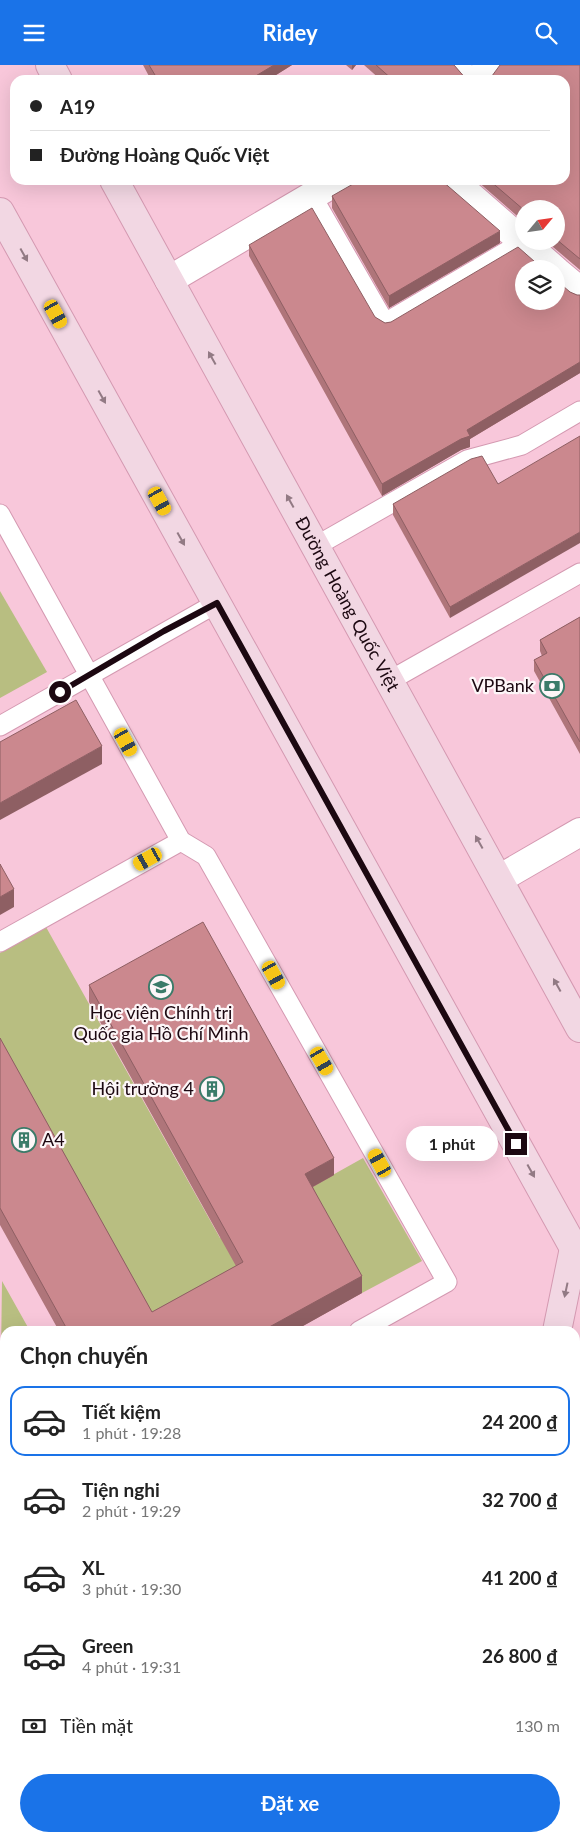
<!DOCTYPE html>
<html lang="vi">
<head>
<meta charset="utf-8">
<style>
	:root { --surface:#fff; --page:#f2f2f2; --text:#222; --muted:#767676; --line:#e0e0e0; --accent:#1a73e8 }
	body { margin:0; font-family:Lato,sans-serif; background:var(--page); color:var(--text); height:100vh; display:flex; flex-direction:column; font-size:19px; white-space:nowrap }
	* { box-sizing:border-box; margin:0 }
	p { font-size:16px; color:var(--muted) }
	.icon { flex:none; width:28px; height:28px; fill:none; stroke:currentColor; stroke-width:2; stroke-linecap:round; stroke-linejoin:round }
	.map { position:relative; flex:1; overflow:hidden }
	.details { position:absolute; left:0px; top:1261px; width:580px; height:516px; display:flex; flex-direction:column; background:var(--surface); border-radius:15px 15px 0 0; box-shadow:0 5px 20px #0002 }
	.details>* { flex:none }
	.hud { position:absolute; left:10px; top:10px; width:560px; height:110px; border-radius:15px; box-shadow:0 5px 20px #0002; display:grid; align-content:center; height:110px; padding:0 20px; background:var(--surface) }
	.needle { width:32px; rotate:61deg }
	.tools { position:absolute; left:515px; top:135px; display:grid; gap:10px }
	.tools a { display:grid; place-items:center; width:50px; height:50px; border-radius:50%; background:var(--surface); box-shadow:0 5px 20px #0002; font-size:25px }
	.end { position:absolute; width:22px; height:22px; margin:-11px; border:6px solid #1c0811; background:#fff; box-shadow:0 0 0 2px #fff }
	.from { border-radius:50% }
	.bubble { position:absolute; height:35px; border-radius:18px; background:var(--surface); box-shadow:0 5px 20px #0002; font-size:16px; font-weight:700; line-height:35px; text-align:center }
	.car { position:absolute; width:15px; height:30px; margin:-15px -8px; border-radius:6px; box-shadow:0 0 4px 1px #0007; background:linear-gradient(#f5c518 24%,#345 0 40%,#f5c518 0 76%,#345 0 86%,#f5c518 0) }
	.hud b { display:flex; align-items:center; gap:18px; height:48px; font-size:19px }
	.hud b+b { border-top:1px solid var(--line) }
	.hud i { width:12px; height:12px; background:var(--text) }
	ul { padding:0; list-style:none }
	li { display:flex; align-items:center; gap:15px; height:70px; margin:0 10px 8px; padding:0 10px; border:2px solid transparent; border-radius:15px }
	li div { flex:1 }
	li b { display:block; font-size:19px }
	li em { font-style:normal; font-weight:700 }
	li.active { border-color:var(--accent) }
	li>.icon { width:45px; height:45px; stroke-width:1.5 }
	h2 { padding:0 20px; font-size:22px; line-height:60px }
	.pay { display:flex; align-items:center; gap:12px; height:55px; padding:0 20px; font-size:19px }
	.pay p { margin-inline-start:auto }
	.primary-button { display:flex; gap:10px; margin-top:auto; padding:10px 20px }
	.primary-button a { flex:1; height:58px; border-radius:30px; background:var(--accent); color:#fff; font-size:20px; font-weight:700; line-height:58px; text-align:center }
	header { display:flex; justify-content:space-between; align-items:center; height:65px; padding:0 20px; background:var(--accent); color:#fff; font-size:22px; font-weight:700 }
	.map>svg:first-child { display:block }
</style>
</head>
<body>
<header><svg class="icon" aria-label="menu" viewBox="0 0 24 24"><path d="M4 6h16M4 12h16M4 18h16"/></svg>Ridey<svg class="icon" aria-label="search" viewBox="0 0 24 24"><circle cx="10" cy="10" r="6"/><path d="M15 15l6 6"/></svg></header>
<div class="map">
<svg width="580" height="1777" viewBox="0 0 580 1777">
	<rect width="100%" height="100%" fill="#f8c7da"/>
	<g fill="#b8be81">
		<polygon points="0,526 47,607 0,633"/>
		<polygon points="46,862 220,1173 363,1093 422,1196 362,1228 328,1167 152,1265 0,990 0,888"/>
		<polygon points="2,1216 30,1266 5,1266 5,1360 0,1363"/>
	</g>
	<g fill="none" stroke-linecap="round" stroke-linejoin="round">
		<defs>
			<g id="lane">
				<polyline points="457,0 474,15"/>
				<polyline points="312,131 385,258 523,177"/>
				<polyline points="0,449 181,776 206,791 447,1217 359,1266"/>
				<polyline points="316,481 467,395 522,380 580,346"/>
				<polyline points="389,616 580,508"/>
				<polyline points="0,661 217,538"/>
				<polyline points="0,877 181,776"/>
				<polyline points="0,1422 5,1430"/>
				<polyline points="575,1697 580,1694"/>
				<polyline points="531,1772 533,1777"/>
				<polyline points="437,1777 445,1772"/>
			</g>
			<g id="street">
				<polyline points="478,15 491,0"/>
				<polyline points="452,115 554,204"/>
				<polyline points="556,206 580,226"/>
				<polyline points="169,215 339,115"/>
				<polyline points="499,814 580,767"/>
			</g>
			<g id="secondary">
				<polyline points="50,0 58,15"/>
				<path id="s1" d="M114,115L580,963"/>
				<polyline points="0,147 580,1194"/>
				<polyline points="557,1266 574,1183"/>
				<polyline points="575,1428 580,1426"/>
				<polyline points="575,1479 580,1480"/>
				<polyline points="0,1745 5,1743"/>
			</g>
		</defs>
		<use href="#lane" stroke="#d499b1" stroke-width="21"/>
		<use href="#street" stroke="#d499b1" stroke-width="30"/>
		<use href="#secondary" stroke="#d499b1" stroke-width="30"/>
		<use href="#lane" stroke="#fff" stroke-width="19"/>
		<use href="#street" stroke="#fff" stroke-width="28"/>
		<use href="#secondary" stroke="#f2d7e3" stroke-width="28"/>
	</g>
	<g fill="#af757a">
		<polygon points="143,0 292,0 268,15 151,15"/>
		<polygon points="346,0 356,0 352,5"/>
		<polygon points="364,0 454,0 467,15 381,15"/>
		<polygon points="580,0 580,205 546,176 556,176 556,144 524,144 524,157 476,115 565,115"/>
		<polygon points="332,131 500,178 389,243 332,143"/>
		<polygon points="249,180 385,258 570,227 577,230 580,230 580,308 470,374 470,382 461,385 382,431 249,191"/>
		<polygon points="498,419 450,553 393,450 393,439"/>
		<polygon points="580,552 580,689 534,606 534,595 542,591 540,586 540,575"/>
		<polygon points="89,920 334,1110 313,1122 362,1228 294,1266 59,1266 0,1160 0,973 152,1247 236,1201 89,937"/>
	</g>
	<g fill="#8e5f63">
		<polygon points="274,0 292,0 268,15 249,15"/>
		<polygon points="352,0 356,0 352,5"/>
		<polygon points="500,166 500,178 389,243 389,231"/>
		<polygon points="580,297 580,308 470,374 470,382 461,385 382,431 382,419 467,365"/>
		<polygon points="580,467 580,478 450,553 450,542"/>
		<polygon points="102,681 102,699 0,755 0,738"/>
		<polygon points="14,824 14,842 0,850 0,832"/>
		<polygon points="334,1093 334,1110 305,1126 305,1109"/>
		<polygon points="362,1211 362,1228 294,1266 262,1266"/>
		<polygon points="577,1620 577,1637 575,1639 575,1621"/>
		<polygon points="5,1623 5,1640 0,1643 0,1626"/>
		<polygon points="306,1772 337,1772 329,1777 298,1777"/>
	</g>
	<g fill="#cb888e" stroke="#8e5f63">
		<polygon points="149,0 274,0 249,15 158,15"/>
		<polygon points="376,0 454,0 467,15 393,15"/>
		<polygon points="500,0 580,0 580,194 556,174 556,144 524,144 524,145 489,115 565,115 565,15 489,15"/>
		<polygon points="360,115 441,115 500,166 389,231 332,131"/>
		<polygon points="312,143 375,252 385,258 391,257 518,182 543,204 524,204 524,236 556,236 556,215 570,227 577,230 580,230 580,297 467,365 470,371 461,374 382,419 249,180"/>
		<polygon points="580,371 580,467 450,542 393,439 471,394 482,391 498,419"/>
		<polygon points="580,552 580,677 534,595 547,588 540,575"/>
		<polygon points="76,635 102,681 0,738 0,677"/>
		<polygon points="0,799 14,824 0,832"/>
		<polygon points="203,857 334,1093 305,1109 362,1211 262,1266 68,1266 0,1143 0,973 152,1247 243,1197 89,920"/>
		<polygon points="0,1493 5,1502 5,1623 0,1626"/>
		<polygon points="580,1766 580,1777 560,1777 568,1772 575,1772 575,1769"/>
		<polygon points="160,1772 306,1772 298,1777 152,1777"/>
		<polygon points="457,1772 523,1772 528,1777 449,1777"/>
	</g>
	<defs><path id="oneway-solid" d="M-6-.8H1V-3.2L6.5 0L1 3.2V.8H-6Z" transform="scale(1.25)"/></defs>
	<g fill="#927a84">
		<use href="#oneway-solid" transform="translate(24 190) rotate(61)"/>
		<use href="#oneway-solid" transform="translate(212 293) rotate(-119)"/>
		<use href="#oneway-solid" transform="translate(102 332) rotate(61)"/>
		<use href="#oneway-solid" transform="translate(290 436) rotate(-119)"/>
		<use href="#oneway-solid" transform="translate(181 474) rotate(61)"/>
		<use href="#oneway-solid" transform="translate(479 777) rotate(-119)"/>
		<use href="#oneway-solid" transform="translate(557 920) rotate(-119)"/>
		<use href="#oneway-solid" transform="translate(531 1106) rotate(61)"/>
		<use href="#oneway-solid" transform="translate(566 1225) rotate(102)"/>
	</g>
	<g fill="none" stroke-linecap="round" stroke-linejoin="round">
		<polyline stroke="#1c0811" stroke-width="6" points="60,627 164,566 217,538 516,1079"/>
	</g>
	<defs>
		<symbol id="bank-ring" viewBox="-11 -11 22 22"><circle r="9.5" fill="#fdf6f8" stroke="#3b7b69" stroke-width="1.5"/><path d="M-6-4H6V4H-6ZM0-2.3a2.3 2.3 0 1 0 0 4.6a2.3 2.3 0 1 0 0-4.6Z" fill="#3b7b69"/></symbol>
		<symbol id="university-ring" viewBox="-11 -11 22 22"><circle r="9.5" fill="#fdf6f8" stroke="#3b7b69" stroke-width="1.5"/><path d="M0-5L7-2L0 1L-7-2ZM-4 1L0 2.5L4 1V4Q0 6-4 4Z" fill="#3b7b69"/></symbol>
		<symbol id="building-ring" viewBox="-11 -11 22 22"><circle r="9.5" fill="#fdf6f8" stroke="#3b7b69" stroke-width="1.5"/><path d="M-4-6H4V6H1V3H-1V6H-4ZM-2.5-4.3h1.7v1.8h-1.7ZM.8-4.3h1.7v1.8H.8ZM-2.5-1h1.7V.8h-1.7ZM.8-1h1.7V.8H.8Z" fill="#3b7b69"/></symbol>
	</defs>
	<g fill-rule="evenodd">
		<use href="#bank-ring" x="538" y="607" width="28" height="28"/>
		<use href="#university-ring" x="147" y="908" width="28" height="28"/>
		<use href="#building-ring" x="198" y="1010" width="28" height="28"/>
		<use href="#building-ring" x="10" y="1061" width="28" height="28"/>
	</g>
	<g text-anchor="middle" stroke-width="4.5" stroke-linejoin="round" paint-order="stroke">
		<g font-size="18" fill="#1c0811" stroke="#fdf6f8">
			<text dy="6" stroke="none"><textPath href="#s1" startOffset="484">Đường Hoàng Quốc Việt</textPath></text>
		</g>
		<g font-size="18" fill="#1c0811" stroke="#fdf6f8" text-anchor="end">
			<text x="534" y="627">VPBank</text>
			<text x="161" y="954" text-anchor="middle">Học viện Chính trị<tspan x="161" dy="21">Quốc gia Hồ Chí Minh</tspan></text>
			<text x="194" y="1030">Hội trường 4</text>
			<text x="42" y="1081" text-anchor="start">A4</text>
		</g>
	</g>
</svg>
<div class="tools">
<a><svg class="needle" viewBox="-14 -14 28 28"><path d="M0-13l5 13h-10z" fill="#e53935"/><path d="M0 13l5-13h-10z" fill="#767676"/></svg></a>
<a><svg class="icon" aria-label="layers" viewBox="0 0 24 24"><path d="M12 4l9 5-9 5-9-5zM3 14l9 5 9-5"/></svg></a>
</div>
<i class="end from" style="left:60px;top:627px"></i>
<i class="end" style="left:516px;top:1079px"></i>
<div class="bubble" style="left:406px;top:1061px;width:92px">1 phút</div>
<i class="car" style="left:56px;top:249px;rotate:151deg"></i>
<i class="car" style="left:160px;top:436px;rotate:151deg"></i>
<i class="car" style="left:126px;top:677px;rotate:151deg"></i>
<i class="car" style="left:148px;top:794px;rotate:241deg"></i>
<i class="car" style="left:274px;top:910px;rotate:151deg"></i>
<i class="car" style="left:322px;top:996px;rotate:150deg"></i>
<i class="car" style="left:380px;top:1098px;rotate:331deg"></i>
<div class="hud">
<b><i class="from"></i>A19</b>
<b><i></i>Đường Hoàng Quốc Việt</b>
</div>
<section class="details">
<h2>Chọn chuyến</h2>
<ul>
<li class="active"><svg class="icon" aria-label="car" viewBox="0 0 24 24"><path d="M5 17H2v-5l4-1 3-4h7l3 4 3 1v5h-3M9 17h6M6 11h13"/><circle cx="7" cy="17" r="2"/><circle cx="17" cy="17" r="2"/></svg><div><b>Tiết kiệm</b><p>1 phút · 19:28</p></div><em>24 200 ₫</em></li>
<li><svg class="icon" aria-label="car" viewBox="0 0 24 24"><path d="M5 17H2v-5l4-1 3-4h7l3 4 3 1v5h-3M9 17h6M6 11h13"/><circle cx="7" cy="17" r="2"/><circle cx="17" cy="17" r="2"/></svg><div><b>Tiện nghi</b><p>2 phút · 19:29</p></div><em>32 700 ₫</em></li>
<li><svg class="icon" aria-label="car" viewBox="0 0 24 24"><path d="M5 17H2v-5l4-1 3-4h7l3 4 3 1v5h-3M9 17h6M6 11h13"/><circle cx="7" cy="17" r="2"/><circle cx="17" cy="17" r="2"/></svg><div><b>XL</b><p>3 phút · 19:30</p></div><em>41 200 ₫</em></li>
<li><svg class="icon" aria-label="car" viewBox="0 0 24 24"><path d="M5 17H2v-5l4-1 3-4h7l3 4 3 1v5h-3M9 17h6M6 11h13"/><circle cx="7" cy="17" r="2"/><circle cx="17" cy="17" r="2"/></svg><div><b>Green</b><p>4 phút · 19:31</p></div><em>26 800 ₫</em></li>
</ul>
<div class="pay"><svg class="icon" aria-label="cash" viewBox="0 0 24 24"><path d="M3 7h18v10H3z"/><circle cx="12" cy="12" r="2"/></svg>Tiền mặt<p>130 m</p></div>
<div class="primary-button"><a>Đặt xe</a></div>
</section>
</div>
</body>
</html>
